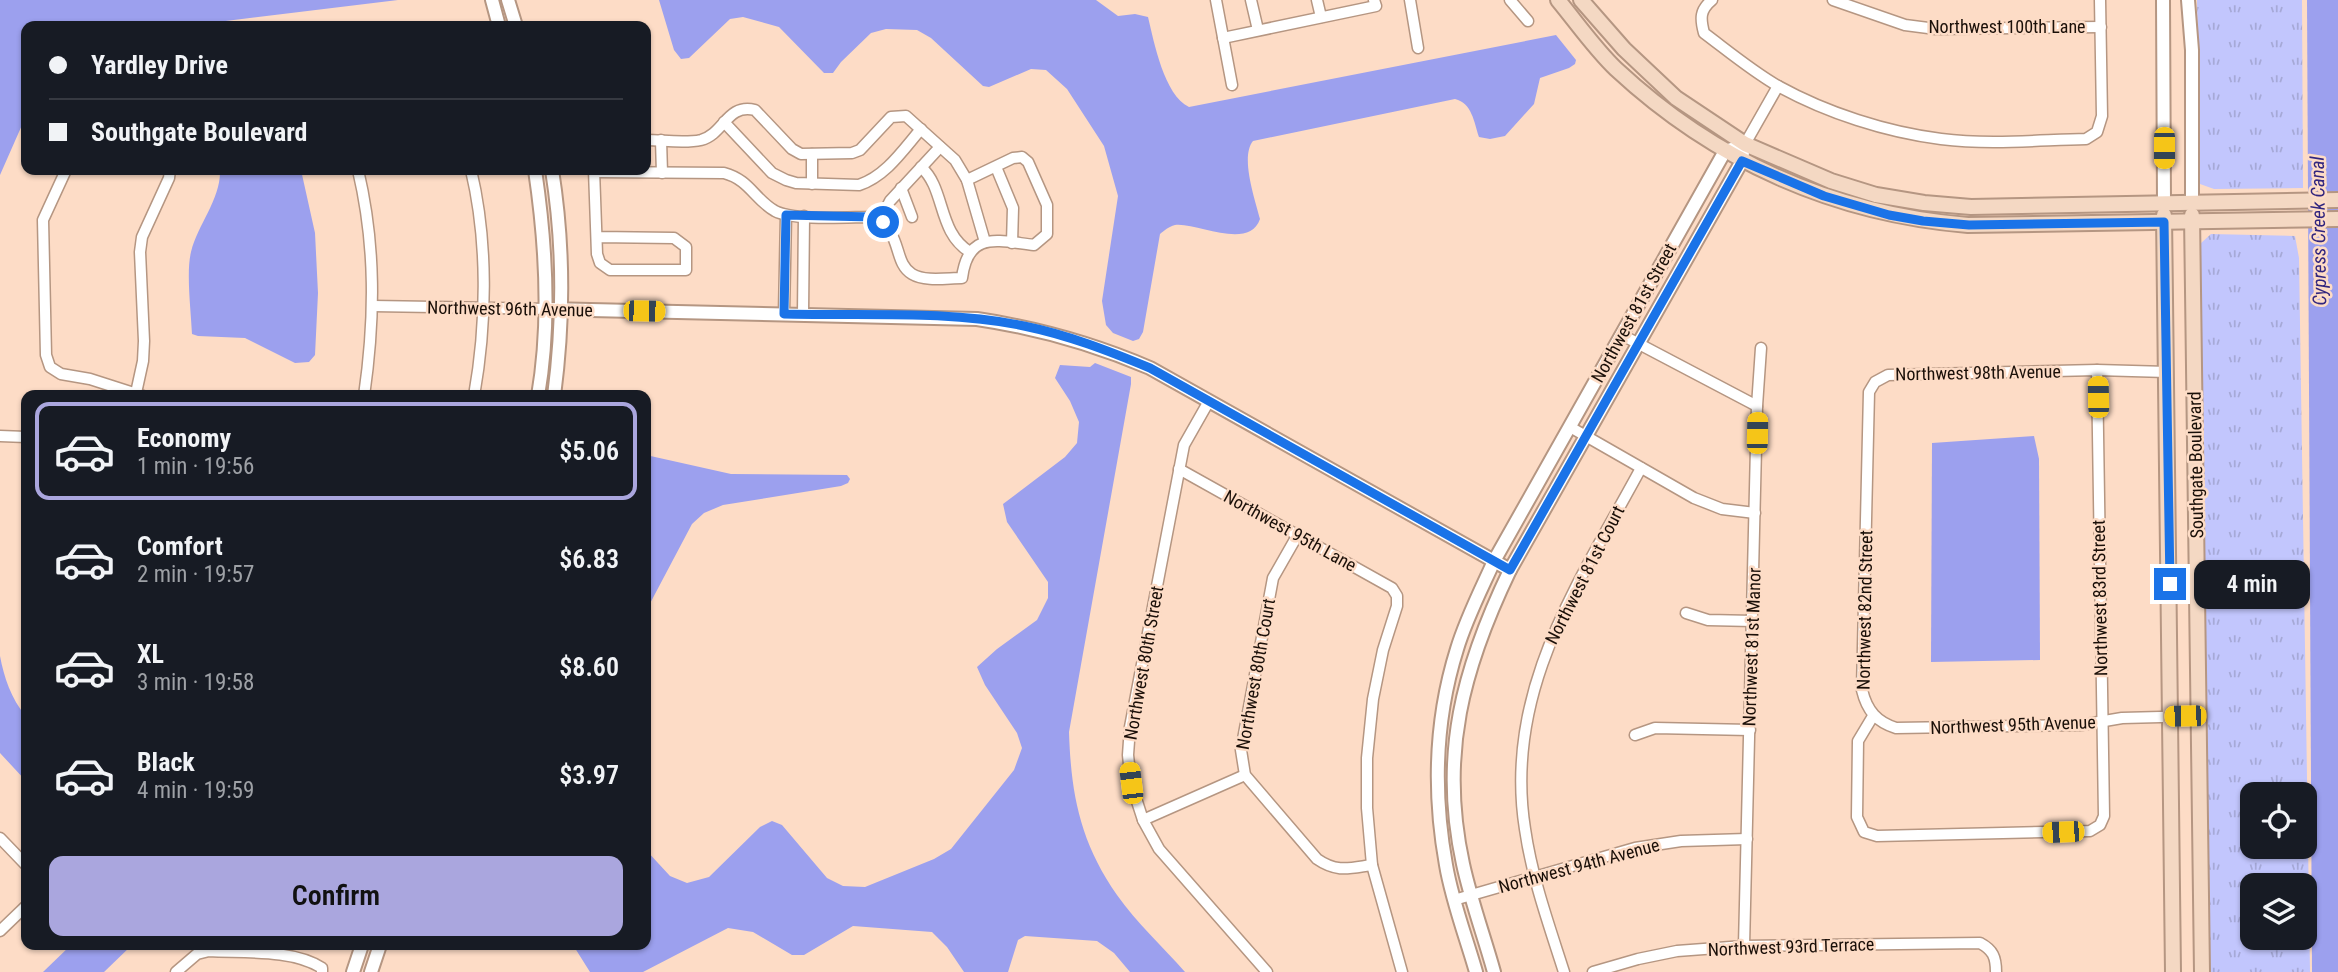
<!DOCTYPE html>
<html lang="en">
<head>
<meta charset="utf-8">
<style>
	:root { --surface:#171b24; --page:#242831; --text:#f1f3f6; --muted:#9ea1a6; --line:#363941; --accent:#aaa6de }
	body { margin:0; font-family:"Roboto Condensed",sans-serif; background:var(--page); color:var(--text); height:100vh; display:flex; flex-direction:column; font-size:26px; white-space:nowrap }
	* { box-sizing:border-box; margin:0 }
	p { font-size:23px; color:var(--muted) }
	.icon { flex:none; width:38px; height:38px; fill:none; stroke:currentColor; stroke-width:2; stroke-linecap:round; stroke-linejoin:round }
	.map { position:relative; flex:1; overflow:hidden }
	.side { position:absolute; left:21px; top:390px; width:630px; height:560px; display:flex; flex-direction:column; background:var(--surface); border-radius:14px; box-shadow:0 2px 5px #0004 }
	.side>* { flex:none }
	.top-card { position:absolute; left:21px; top:21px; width:630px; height:154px; border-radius:14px; box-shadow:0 2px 5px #0004; display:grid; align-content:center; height:154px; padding:0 28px; background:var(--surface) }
	.buttons { position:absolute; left:2240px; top:782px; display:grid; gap:14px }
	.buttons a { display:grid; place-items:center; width:77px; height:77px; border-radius:14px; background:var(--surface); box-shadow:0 2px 5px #0004; font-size:35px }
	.end { position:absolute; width:32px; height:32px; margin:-16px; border:9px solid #1a73e8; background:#fff; box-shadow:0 0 0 4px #fff }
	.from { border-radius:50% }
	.bubble { position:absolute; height:49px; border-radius:14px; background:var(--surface); box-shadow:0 2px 5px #0004; font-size:23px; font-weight:600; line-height:49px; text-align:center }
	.car { position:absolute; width:21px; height:42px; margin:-21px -10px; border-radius:9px; box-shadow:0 0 5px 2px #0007; background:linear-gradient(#f5c518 24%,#345 0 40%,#f5c518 0 76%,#345 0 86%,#f5c518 0) }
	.top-card b { display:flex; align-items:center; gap:24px; height:66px; font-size:26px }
	.top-card b+b { border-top:2px solid var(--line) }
	.top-card i { width:18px; height:18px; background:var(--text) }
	ul { padding:12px 0 0; list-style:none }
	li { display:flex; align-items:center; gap:21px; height:98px; margin:0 14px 10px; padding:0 14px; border:4px solid transparent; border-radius:14px }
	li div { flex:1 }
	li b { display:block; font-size:26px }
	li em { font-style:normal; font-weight:600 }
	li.selected { border-color:var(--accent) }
	li>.icon { width:63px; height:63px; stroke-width:1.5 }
	.button { display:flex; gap:14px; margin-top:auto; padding:14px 28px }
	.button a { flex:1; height:80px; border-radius:14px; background:var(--accent); color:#111; font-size:28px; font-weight:600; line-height:80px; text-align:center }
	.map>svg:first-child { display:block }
</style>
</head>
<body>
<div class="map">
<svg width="2338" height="972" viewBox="0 0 2338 972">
	<defs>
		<pattern id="grass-tufts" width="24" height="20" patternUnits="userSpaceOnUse" patternTransform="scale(1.75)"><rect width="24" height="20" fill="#c2c6fd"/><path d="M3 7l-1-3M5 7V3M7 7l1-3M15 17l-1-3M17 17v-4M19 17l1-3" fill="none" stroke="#a6a9d7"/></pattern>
	</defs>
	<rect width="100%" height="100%" fill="#fddcc6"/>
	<g fill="url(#grass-tufts)" fill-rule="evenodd">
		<polygon points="2197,0 2302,0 2303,188 2214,189 2200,184"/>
		<path d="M2211,234L2295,236L2299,258L2310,972H2209L2200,244ZM2252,794H2305V847H2252ZM2252,886H2305V938H2252Z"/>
	</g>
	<g fill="#9ca0ee">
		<polygon points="0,0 398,0 185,26 26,26 26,116 0,175"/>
		<path d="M659,0H1096L1118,16L1135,14L1148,17C1154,42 1164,95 1189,107L1556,35L1576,60L1575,64L1569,68L1540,78L1534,104L1505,136L1490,139L1479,137C1474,122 1472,103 1455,99L1253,141C1240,157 1255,199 1260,219C1249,251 1196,222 1175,225C1168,227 1165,230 1160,234L1143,332L1139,339L1133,341L1113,333L1106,325L1102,301L1118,196L1104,146L1067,89L1046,70L1031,69L989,87L983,86L931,38L917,30L886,29L871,33L841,62L833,73H824L779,27L743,17L730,19L689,58L681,59L674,50Z"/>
		<polygon points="2307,0 2338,0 2338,972 2312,972"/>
		<path d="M220,170H301L315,233L318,293L315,355L309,362L295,363L245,338L198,336L192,334C191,311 186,272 191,252C198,224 221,199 220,170Z"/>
		<path d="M1095,363L1131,377V384L1069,732C1071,794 1080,842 1117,895C1136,922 1163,947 1185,972H1130L1114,953L1097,941L1025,936L1018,940L1008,972H964L947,947L932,932L853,926L804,955H792L753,932L728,928L643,972H590L573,945H646V850L670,876L687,883L709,877L760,827L772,821L782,825L827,878L843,886L865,887L934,859L951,849L1014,770L1022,748L1017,733L985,685L977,667L997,649L1037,620L1048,598V582L1007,522L1003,504L1065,457L1077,443L1079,422L1070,401L1055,378L1060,365L1090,367Z"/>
		<polygon points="2034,436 2039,459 2040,660 1931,662 1932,443"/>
		<polygon points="646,455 731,474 847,475 850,479 848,483 841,486 723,505 704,513 692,524 646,611"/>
		<path d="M0,656C4,677 11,699 26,716V781L0,753Z"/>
		<polygon points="71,945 132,945 104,972 43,972"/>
	</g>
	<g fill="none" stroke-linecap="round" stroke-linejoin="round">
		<defs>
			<g id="minor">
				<polyline points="1216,0 1232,85"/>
				<polyline points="1251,0 1258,30"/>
				<polyline points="1317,0 1321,17"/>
				<polyline points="1410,0 1418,48"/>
				<polyline points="1510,0 1528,21"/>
				<path d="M1712,0C1700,10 1700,18 1704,33C1728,51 1752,71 1778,86C1827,113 1886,132 1941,139C1989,145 2039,140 2086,139L2097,132L2102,116L2100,0"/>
				<polyline points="1833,0 1905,25 1936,29 2101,27"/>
				<polyline points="1223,38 1376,6 1374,0"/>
				<path d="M724,122L772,173L786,180L796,183L859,185C886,176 903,150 921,129"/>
				<path d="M646,140C663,140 684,144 701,140C724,134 727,103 755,110L792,149L801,154L852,153L860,150L891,117L906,116L955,160L967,180L985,242"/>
				<polyline points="661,140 662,173"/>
				<polyline points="1745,144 1778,86"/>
				<polyline points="812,154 812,184"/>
				<path d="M921,167C946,189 937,232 970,252"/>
				<polyline points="996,167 1013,208 1012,243"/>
				<polyline points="66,170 43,220 46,355 50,367 61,374 90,379 143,396"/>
				<path d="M358,170C376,246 375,319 364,396"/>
				<path d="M471,170C488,241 487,323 474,396"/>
				<polyline points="594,170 597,254 600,263 610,270 686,270 686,247 674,238 597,237"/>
				<path d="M595,172L724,173C750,180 754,199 775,211C794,221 849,217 872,217C904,231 892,262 912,274C925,282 947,278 962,278C968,230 998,241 1034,245L1047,234V205L1028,162L1022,157L1013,158L967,180"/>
				<polyline points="901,188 912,217"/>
				<polyline points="880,220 890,201 940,147"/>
				<polyline points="373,306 547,309"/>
				<polyline points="784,314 786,215"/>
				<polyline points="803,314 804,216"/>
				<polyline points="1622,335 1757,406"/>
				<path d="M2167,372L2097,370L1888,375L1875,382L1869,392L1862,690C1867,711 1877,722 1896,728L2081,725L2122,718L2199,716"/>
				<polyline points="136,393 143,361 144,341 140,252 142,237 169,178 170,170"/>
				<polyline points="1209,401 1184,445 1130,727 1128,755 1131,783 1143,820 1159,849 1267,972"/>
				<polyline points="1570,427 1694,498 1722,509 1755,513"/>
				<polyline points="0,436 26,437"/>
				<polyline points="1179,469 1392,588 1397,596 1397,606 1383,650 1373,699 1367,758 1367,808 1372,865 1402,972"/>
				<path d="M1297,536L1273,578L1241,750L1245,775L1317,859C1337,873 1350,868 1372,865"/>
				<polyline points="1686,613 1708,620 1753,621"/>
				<polyline points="1873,716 1858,741 1857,817 1864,832 1877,836 2090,831 2100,825 2104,816 2097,370"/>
				<polyline points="1635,735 1655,728 1750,730"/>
				<polyline points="1143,820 1245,775"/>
				<polyline points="0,838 26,865"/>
				<polyline points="1454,900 1635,848 1681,841 1747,839"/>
				<polyline points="0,931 26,906"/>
				<polyline points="1744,946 1757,406 1761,348"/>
				<path d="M176,972L197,954L209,951C243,953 293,949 322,968V972"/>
				<path d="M1564,972C1549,925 1532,878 1525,829C1503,691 1579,583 1641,468"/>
				<path d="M1593,972L1638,959L1677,951L1744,946L1980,943C1993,950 1996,957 1996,972"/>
			</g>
			<g id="tertiary">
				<polyline points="492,0 499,26"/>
				<polyline points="508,0 516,26"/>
				<polyline points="2163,0 2164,204"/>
				<polyline points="2188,0 2192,50 2192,203"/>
				<path d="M535,170C546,244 551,321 538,396"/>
				<path d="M552,170C564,245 564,320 554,396"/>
				<path d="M547,309L977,319C1038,328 1094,344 1150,368L1510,570"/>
				<polyline points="353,972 362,945"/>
				<polyline points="371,972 380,945"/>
				<path d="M1476,972C1466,937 1452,901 1446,865C1433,793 1435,719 1457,649C1466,619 1481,590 1494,561L1725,151L1735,148"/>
				<path d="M1494,972C1484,936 1471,901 1463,864C1439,755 1463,668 1510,570L1742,161L1743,152"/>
			</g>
			<g id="secondary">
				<path d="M1558,0C1577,23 1595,49 1616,69C1715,161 1834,214 1968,225L2338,219"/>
				<polyline points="1581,0 1624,49 1676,98 1745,144 1831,181 1876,195 1924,203 1971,207 2338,200"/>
				<polyline points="2164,215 2173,972"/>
				<polyline points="2192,215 2202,972"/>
			</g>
		</defs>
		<use href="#minor" stroke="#b59682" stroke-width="13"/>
		<use href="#tertiary" stroke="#b59682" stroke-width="16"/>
		<use href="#secondary" stroke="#b59682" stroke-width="18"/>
		<use href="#minor" stroke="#fff" stroke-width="10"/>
		<use href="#tertiary" stroke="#fff" stroke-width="12"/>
		<use href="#secondary" stroke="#f4d8c3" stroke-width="14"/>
	</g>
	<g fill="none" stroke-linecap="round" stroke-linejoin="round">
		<path stroke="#1a73e8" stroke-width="9" d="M883,222L872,217L786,215L784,314C861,316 949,310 1024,326C1068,335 1109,351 1150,368L1510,570L1742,161L1824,196L1889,215L1923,221L1969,225L2164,222L2170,584"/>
	</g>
	<g text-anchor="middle" stroke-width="5" stroke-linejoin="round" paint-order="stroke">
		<g font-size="18" fill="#1a0f08" stroke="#fddcc6">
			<text x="2007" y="33">Northwest 100th Lane</text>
			<text transform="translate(510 309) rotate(1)" y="6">Northwest 96th Avenue</text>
			<text transform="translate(1634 313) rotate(-61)" y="6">Northwest 81st Street</text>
			<text transform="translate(1978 373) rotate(-1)" y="6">Northwest 98th Avenue</text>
			<text transform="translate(2196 465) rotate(-91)" y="6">Southgate Boulevard</text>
			<text transform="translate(1290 531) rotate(29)" y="6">Northwest 95th Lane</text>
			<text transform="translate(1585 575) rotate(-63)" y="6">Northwest 81st Court</text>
			<text transform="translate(2100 598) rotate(-91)" y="6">Northwest 83rd Street</text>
			<text transform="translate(1865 610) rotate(-89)" y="6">Northwest 82nd Street</text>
			<text transform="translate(1752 647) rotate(-88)" y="6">Northwest 81st Manor</text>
			<text transform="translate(1144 663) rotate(-80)" y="6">Northwest 80th Street</text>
			<text transform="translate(1256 674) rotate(-80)" y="6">Northwest 80th Court</text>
			<text transform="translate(2013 725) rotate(-2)" y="6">Northwest 95th Avenue</text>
			<text transform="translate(1579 866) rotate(-15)" y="6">Northwest 94th Avenue</text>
			<text transform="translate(1791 947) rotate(-2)" y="6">Northwest 93rd Terrace</text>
		</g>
		<g font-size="19" font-style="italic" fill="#31257e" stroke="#fddcc6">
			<text transform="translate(2318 231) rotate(-91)" y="7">Cypress Creek Canal</text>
		</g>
	</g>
</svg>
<div class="buttons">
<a><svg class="icon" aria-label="locate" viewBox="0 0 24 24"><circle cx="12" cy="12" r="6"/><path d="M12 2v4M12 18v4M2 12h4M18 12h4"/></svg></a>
<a><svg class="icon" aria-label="layers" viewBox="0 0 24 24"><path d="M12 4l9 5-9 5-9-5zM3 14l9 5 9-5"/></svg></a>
</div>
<i class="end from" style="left:883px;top:222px"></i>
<i class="end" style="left:2170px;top:584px"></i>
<div class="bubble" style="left:2194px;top:560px;width:116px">4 min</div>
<i class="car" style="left:2164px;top:148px;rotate:180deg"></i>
<i class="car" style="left:644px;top:311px;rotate:91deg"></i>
<i class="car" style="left:2098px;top:397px;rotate:359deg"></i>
<i class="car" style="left:1757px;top:433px;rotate:1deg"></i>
<i class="car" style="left:2185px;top:716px;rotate:269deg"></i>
<i class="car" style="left:1131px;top:783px;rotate:353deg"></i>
<i class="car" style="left:2063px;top:832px;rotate:268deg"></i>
<div class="top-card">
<b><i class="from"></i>Yardley Drive</b>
<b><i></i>Southgate Boulevard</b>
</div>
<section class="side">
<ul>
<li class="selected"><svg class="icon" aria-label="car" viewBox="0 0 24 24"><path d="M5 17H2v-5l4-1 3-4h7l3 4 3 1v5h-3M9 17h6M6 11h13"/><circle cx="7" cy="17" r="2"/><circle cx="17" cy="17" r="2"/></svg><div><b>Economy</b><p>1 min · 19:56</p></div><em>$5.06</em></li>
<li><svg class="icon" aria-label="car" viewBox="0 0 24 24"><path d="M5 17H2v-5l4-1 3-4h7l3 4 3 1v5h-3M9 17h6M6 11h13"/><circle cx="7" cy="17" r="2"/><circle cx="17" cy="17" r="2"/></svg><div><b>Comfort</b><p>2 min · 19:57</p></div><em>$6.83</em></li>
<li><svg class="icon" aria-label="car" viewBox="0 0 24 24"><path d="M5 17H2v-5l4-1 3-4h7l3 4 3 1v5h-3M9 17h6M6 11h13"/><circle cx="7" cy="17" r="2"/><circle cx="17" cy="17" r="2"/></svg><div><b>XL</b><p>3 min · 19:58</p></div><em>$8.60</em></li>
<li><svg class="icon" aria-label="car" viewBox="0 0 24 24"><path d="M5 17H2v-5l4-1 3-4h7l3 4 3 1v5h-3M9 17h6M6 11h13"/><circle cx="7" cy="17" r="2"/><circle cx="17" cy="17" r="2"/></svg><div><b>Black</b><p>4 min · 19:59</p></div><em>$3.97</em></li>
</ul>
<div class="button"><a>Confirm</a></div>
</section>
</div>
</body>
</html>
